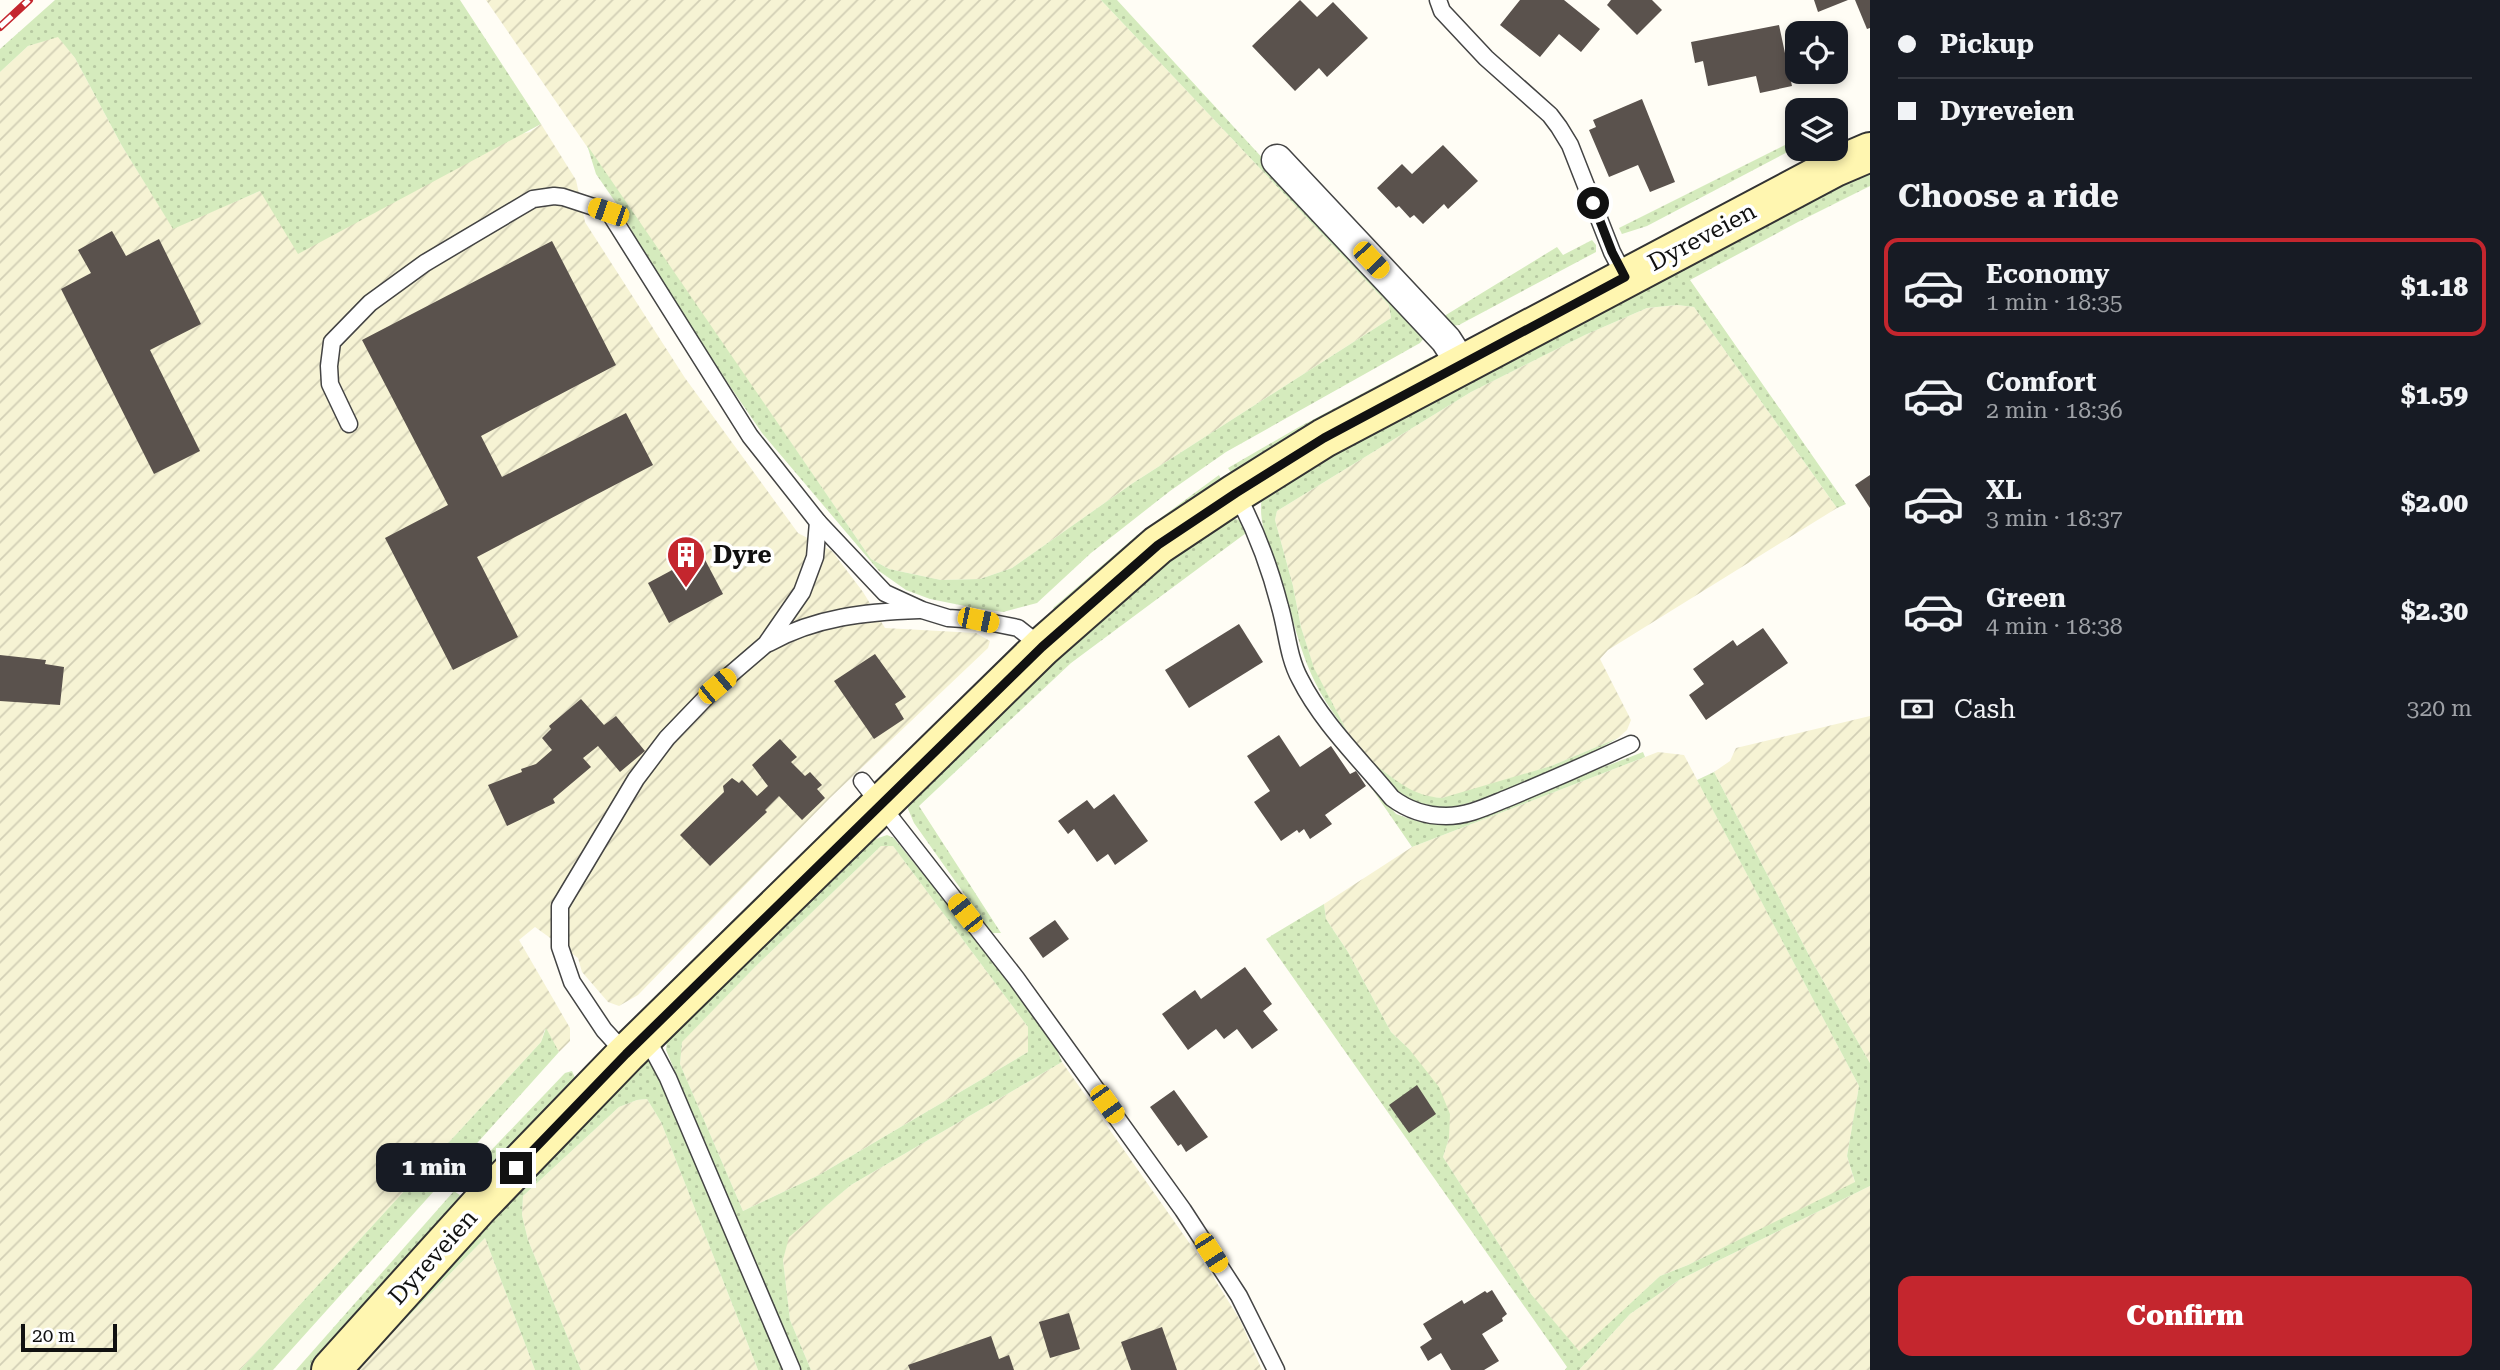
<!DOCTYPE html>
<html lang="en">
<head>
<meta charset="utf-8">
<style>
	:root { --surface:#171b24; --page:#242831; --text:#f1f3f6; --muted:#9ea1a6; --line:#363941; --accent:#c4262e }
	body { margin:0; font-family:"Roboto Serif",serif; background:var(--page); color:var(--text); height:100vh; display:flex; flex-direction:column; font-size:26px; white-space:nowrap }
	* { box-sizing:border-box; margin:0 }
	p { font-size:23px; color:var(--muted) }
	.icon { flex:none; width:38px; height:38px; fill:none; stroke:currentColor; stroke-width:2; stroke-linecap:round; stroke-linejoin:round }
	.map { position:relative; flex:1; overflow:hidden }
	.details { display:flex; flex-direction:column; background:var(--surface); width:630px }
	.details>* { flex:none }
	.banner { display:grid; align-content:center; height:154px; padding:0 28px; background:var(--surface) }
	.tools { position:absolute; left:1785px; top:21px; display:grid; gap:14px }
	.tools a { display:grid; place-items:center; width:63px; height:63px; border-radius:14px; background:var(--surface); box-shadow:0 4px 10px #0003; font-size:35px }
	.scale { position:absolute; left:21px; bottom:18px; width:96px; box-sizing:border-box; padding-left:7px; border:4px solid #111; border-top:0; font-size:19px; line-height:24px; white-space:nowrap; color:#111; -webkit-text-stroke:5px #fff; paint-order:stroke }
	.end { position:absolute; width:32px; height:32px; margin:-16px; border:9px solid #111; background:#fff; box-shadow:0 0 0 4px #fff }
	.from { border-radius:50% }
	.bubble { position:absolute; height:49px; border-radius:14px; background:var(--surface); box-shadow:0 4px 10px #0003; font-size:23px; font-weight:800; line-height:49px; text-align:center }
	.car { position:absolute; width:21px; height:42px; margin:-21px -10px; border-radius:9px; box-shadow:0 0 5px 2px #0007; background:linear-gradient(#f5c518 24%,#345 0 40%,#f5c518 0 76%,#345 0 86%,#f5c518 0) }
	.banner b { display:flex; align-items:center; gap:24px; height:66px; font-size:26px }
	.banner b+b { border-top:2px solid var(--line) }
	.banner i { width:18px; height:18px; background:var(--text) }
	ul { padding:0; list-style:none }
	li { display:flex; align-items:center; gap:21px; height:98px; margin:0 14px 10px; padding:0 14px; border:4px solid transparent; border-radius:14px }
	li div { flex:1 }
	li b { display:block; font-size:26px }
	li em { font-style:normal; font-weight:800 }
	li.current { border-color:var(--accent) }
	li>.icon { width:63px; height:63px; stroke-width:1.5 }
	h2 { padding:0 28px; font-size:32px; line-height:84px }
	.pay { display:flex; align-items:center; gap:18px; height:77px; padding:0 28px; font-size:26px }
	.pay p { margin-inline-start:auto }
	.button { display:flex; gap:14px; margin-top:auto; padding:14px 28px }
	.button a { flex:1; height:80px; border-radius:14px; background:var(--accent); color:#fff; font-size:28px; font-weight:800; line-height:80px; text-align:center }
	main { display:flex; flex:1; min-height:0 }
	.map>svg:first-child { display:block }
</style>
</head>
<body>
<main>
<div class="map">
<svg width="1870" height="1370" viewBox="0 0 1870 1370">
	<defs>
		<pattern id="farmland-furrows" width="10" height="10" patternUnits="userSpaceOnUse" patternTransform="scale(1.75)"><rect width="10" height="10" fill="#f6f3d4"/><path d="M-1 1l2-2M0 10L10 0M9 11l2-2" fill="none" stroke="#d2cfb5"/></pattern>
		<pattern id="grass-dots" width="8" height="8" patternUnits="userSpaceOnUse" patternTransform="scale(1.75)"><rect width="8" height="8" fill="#d5ebbd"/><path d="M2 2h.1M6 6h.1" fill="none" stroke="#b6c8a1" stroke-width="1.8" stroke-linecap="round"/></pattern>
	</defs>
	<rect width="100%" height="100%" fill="#fffdf5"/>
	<g fill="url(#farmland-furrows)">
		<polygon points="486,0 1101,0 1389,305 1391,318 1133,483 1012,568 980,579 941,580 889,569 871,559"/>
		<polygon points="58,36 75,58 122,146 173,228 260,191 530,132 541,124 576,180 585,222 685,378 798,533 832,551 863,592 885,628 976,633 990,641 988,648 830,798 638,995 619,1006 608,1002 582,972 578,958 535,927 519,940 570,1028 570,1041 559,1052 545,1029 541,1042 240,1370 0,1370 0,72 28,46"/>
		<polygon points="1677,305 1694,307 1837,508 1608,650 1600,659 1631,720 1627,730 1618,738 1551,766 1461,794 1442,798 1425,797 1404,787 1370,761 1347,731 1314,669 1301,627 1293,586 1275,520 1277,511 1471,392 1585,335 1647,308"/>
		<polygon points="1870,716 1870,1063 1813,963 1714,772 1730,761 1736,748"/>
		<polygon points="1658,752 1684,755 1859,1086 1847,1156 1855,1183 1688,1265 1660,1276 1579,1352 1531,1294 1443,1157 1449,1138 1409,1049 1391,1032 1348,952 1326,919 1324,904 1412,847"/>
		<polygon points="881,846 893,846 1028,1027 1028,1052 819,1175 743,1211 680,1064 682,1041 756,966"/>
		<polygon points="1062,1062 1214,1278 1240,1320 1262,1370 811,1370 790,1320 783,1260 788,1237 851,1185"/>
		<polygon points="647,1099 661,1122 758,1370 581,1370 528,1240 522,1215 523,1196 619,1107 637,1100"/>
		<polygon points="1870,1186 1870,1370 1579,1370 1630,1314 1679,1280"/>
		<polygon points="485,1238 535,1370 356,1370 363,1363"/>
	</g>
	<g fill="url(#grass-dots)" fill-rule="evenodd">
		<polygon points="55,0 460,0 541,124 298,254 260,191 173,229 122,146 75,58 58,37 28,46 0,72 0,49"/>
		<polygon points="1101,0 1117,0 1267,163 1424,338 1420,343 1226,452 1170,491 1091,553 1037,603 1003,612 975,608 930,599 906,590 879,571 762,433 686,322 646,260 623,213 596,174 587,145 871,559 889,569 941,580 980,579 1012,568 1133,483 1391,318 1389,305"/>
		<polygon points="1797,139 1797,147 1647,226 1622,234 1619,228"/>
		<path d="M1870,169V186L1798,222L1690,280L1846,504L1837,508L1694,307L1677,305L1647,308L1585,335L1471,392L1277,511L1275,520L1293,586L1301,627L1314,668L1347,731C1302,676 1300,638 1279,574C1271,548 1257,524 1262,496L1270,488Z"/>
		<polygon points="1592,240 1596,245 1596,252 1459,325 1450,326 1441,318 1557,247 1563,255"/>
		<polygon points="1431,357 1434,362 1232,474 1228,468 1299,427"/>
		<polygon points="1219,475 1222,481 1058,613 1053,608 1136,536"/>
		<polygon points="1229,517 1239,520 1246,533 1071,663 919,806 1001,933 992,933 914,823 908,809 909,796 1174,553"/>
		<path d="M1618,738L1585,757L1487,798L1443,810L1419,806L1395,789L1370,761C1395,779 1411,796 1442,798L1551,766Z"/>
		<polygon points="1643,752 1645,757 1412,847 1359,770 1396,814 1413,820 1434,824 1470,818"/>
		<polygon points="1714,772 1813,963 1870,1063 1870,1186 1679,1280 1630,1314 1579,1370 1565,1370 1567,1367 1266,939 1324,904 1326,919 1348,952 1391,1032 1409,1049 1439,1087 1450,1114 1449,1138 1443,1157 1531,1294 1579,1351 1660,1276 1688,1265 1855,1182 1847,1156 1859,1086 1697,780"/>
		<polygon points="864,792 869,793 645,1015 641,1010"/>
		<path d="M887,835L894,838L998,967L1054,1043L1062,1062L851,1185L789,1237L783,1260L790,1320L811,1370H799L666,1050L667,1039L867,842ZM881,846H893L1028,1027V1052L819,1175L743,1211L680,1064L682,1042L756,966Z"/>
		<polygon points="546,1028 559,1052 273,1370 240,1370 541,1042"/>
		<polygon points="642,1059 649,1061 655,1067 786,1370 758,1370 661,1122 647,1099 637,1100 619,1107 523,1196 522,1215 528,1240 581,1370 535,1370 485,1238 356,1370 389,1324"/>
		<polygon points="572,1071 576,1080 475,1186 468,1179 480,1162 565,1073"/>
		<polygon points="454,1191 464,1198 313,1370 296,1370"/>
	</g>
	<g fill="#5a524d">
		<polygon points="1300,0 1317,17 1333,2 1368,38 1327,77 1319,68 1295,91 1252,46"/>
		<polygon points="1520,0 1564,0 1600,29 1581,52 1559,34 1540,57 1500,25"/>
		<polygon points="1611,0 1652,0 1662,10 1637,35 1607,5"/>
		<polygon points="1814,0 1848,0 1818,12"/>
		<polygon points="1855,0 1870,0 1870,28 1867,29"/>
		<polygon points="1779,25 1792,86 1760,93 1756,76 1708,86 1703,61 1695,63 1691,42"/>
		<polygon points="1642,99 1675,182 1650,192 1638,165 1609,177 1589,130 1596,127 1593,120"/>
		<polygon points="1443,145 1478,181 1448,209 1444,204 1423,224 1414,215 1410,218 1399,206 1396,208 1377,188 1402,164 1412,174"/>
		<polygon points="112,231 126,256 159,239 201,324 150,350 200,451 154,474 61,289 91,273 78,250"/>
		<polygon points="552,241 616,365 481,436 502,477 626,413 653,465 477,557 518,637 453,670 385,538 448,505 362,340"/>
		<polygon points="1870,475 1870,508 1855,485"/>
		<polygon points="702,554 723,594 669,623 648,583"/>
		<polygon points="1239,624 1263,662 1189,708 1165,670"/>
		<polygon points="1763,628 1788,663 1706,720 1689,695 1704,684 1693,669 1733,640 1737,646"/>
		<polygon points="875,654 906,697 895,704 904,719 874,739 834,681"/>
		<polygon points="0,655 46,660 45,664 64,667 60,705 0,701"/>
		<polygon points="581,699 604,725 616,716 645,751 620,772 598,746 583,758 591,767 553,799 555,803 507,826 488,785 522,772 521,769 536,764 552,750 542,738 551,729 549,726"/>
		<polygon points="1279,735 1300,767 1331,746 1350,774 1356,771 1366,786 1325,815 1332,824 1310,839 1304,829 1299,833 1297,830 1281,841 1254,802 1270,791 1247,756"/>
		<polygon points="780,739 797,757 791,762 805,776 810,772 822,785 817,789 825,798 802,820 779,796 765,810 767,812 710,866 680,835 724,792 723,786 732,778 739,783 742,780 757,796 768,786 752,765"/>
		<polygon points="1114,794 1148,841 1115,865 1108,854 1097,862 1074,829 1068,834 1058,821 1087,800 1094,809"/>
		<polygon points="1055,920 1069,939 1043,958 1029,938"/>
		<polygon points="1245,967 1272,1004 1263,1011 1278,1030 1252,1049 1237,1029 1224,1039 1216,1029 1188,1050 1162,1014 1195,990 1201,999"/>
		<polygon points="1417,1085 1436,1114 1409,1133 1389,1105"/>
		<polygon points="1174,1090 1208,1137 1186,1152 1181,1144 1178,1146 1150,1107"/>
		<polygon points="1492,1290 1507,1314 1502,1318 1503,1321 1482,1334 1499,1361 1484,1370 1451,1370 1441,1353 1428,1361 1420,1347 1432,1339 1423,1324 1462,1300 1464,1304 1485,1291 1487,1293"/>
		<polygon points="1069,1313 1080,1349 1050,1358 1039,1322"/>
		<polygon points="1162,1327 1177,1370 1131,1370 1121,1342"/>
		<polygon points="991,1336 999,1359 1009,1355 1014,1370 910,1370 908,1365"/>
	</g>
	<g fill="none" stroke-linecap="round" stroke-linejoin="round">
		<defs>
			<g id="lane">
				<polyline points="1438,0 1442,11 1486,58 1550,115 1559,127 1570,145 1612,252 1625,277"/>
				<polyline points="349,424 330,384 329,366 332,342 370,303 425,263 533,199 554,196 563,197 609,212 750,436 818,522 885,593 922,610 948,618 978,620 1018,628 1042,647"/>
				<path d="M1236,493C1255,528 1270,568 1280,607C1287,631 1288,657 1300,679C1322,723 1361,760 1392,798C1408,810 1426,816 1446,816C1468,816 1488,806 1508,798C1549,781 1590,763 1631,744"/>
				<path d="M769,643C816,617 866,612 919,610"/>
				<polyline points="862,781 1016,978 1183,1210 1239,1296 1276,1370"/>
				<polyline points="645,1035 668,1078 792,1370"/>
				<polyline points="626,1054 604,1030 572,982 560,947 560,906 636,779 667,738 717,686 766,644 802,592 815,557 818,522"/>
			</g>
			<polyline id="street" points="1277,160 1446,340 1462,365"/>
			<polyline id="secondary" points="331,1370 479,1206 626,1054 1042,647 1158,545 1236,493 1324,438 1835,167 1870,152"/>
		</defs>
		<use href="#lane" stroke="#444" stroke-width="19"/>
		<use href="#street" stroke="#444" stroke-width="33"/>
		<use href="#secondary" stroke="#333" stroke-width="42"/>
		<use href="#lane" stroke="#fff" stroke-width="16"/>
		<use href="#street" stroke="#fff" stroke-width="30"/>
		<use href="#secondary" stroke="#fff6b0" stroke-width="38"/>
		<defs>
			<polyline id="rail" points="0,27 29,0"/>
		</defs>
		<use href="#rail" stroke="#c4262e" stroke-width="8"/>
		<use href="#rail" stroke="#fff" stroke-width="5" stroke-dasharray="16" stroke-linecap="butt"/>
	</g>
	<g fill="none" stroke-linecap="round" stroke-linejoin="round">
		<polyline stroke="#111" stroke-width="9" points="516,1168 626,1054 1042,647 1158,545 1236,493 1324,438 1625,277 1612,252 1593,203"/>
	</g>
	<defs>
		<symbol id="building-pin" viewBox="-11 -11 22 30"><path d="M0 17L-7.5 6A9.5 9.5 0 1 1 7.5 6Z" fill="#c4262e" stroke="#fff"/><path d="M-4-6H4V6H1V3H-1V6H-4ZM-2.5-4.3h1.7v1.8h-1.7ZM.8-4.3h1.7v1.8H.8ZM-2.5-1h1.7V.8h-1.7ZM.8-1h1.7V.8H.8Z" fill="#fff"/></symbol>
	</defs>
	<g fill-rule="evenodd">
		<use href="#building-pin" x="664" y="533" width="44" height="60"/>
	</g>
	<g text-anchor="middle" stroke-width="7" stroke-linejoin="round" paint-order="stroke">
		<g font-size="24" fill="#111" stroke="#fff">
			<text transform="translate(1702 237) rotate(-28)" y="8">Dyreveien</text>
			<text transform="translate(433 1257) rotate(-48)" y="8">Dyreveien</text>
		</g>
		<g font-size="24" font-weight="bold" fill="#111" stroke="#fff" text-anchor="start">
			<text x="713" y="563">Dyre</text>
		</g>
	</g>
</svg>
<div class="tools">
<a><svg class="icon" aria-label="locate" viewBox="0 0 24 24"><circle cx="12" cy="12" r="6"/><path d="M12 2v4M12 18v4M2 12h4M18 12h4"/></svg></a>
<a><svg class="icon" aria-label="layers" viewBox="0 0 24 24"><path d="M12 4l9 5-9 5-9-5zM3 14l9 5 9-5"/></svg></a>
</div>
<div class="scale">20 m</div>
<i class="end from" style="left:1593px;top:203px"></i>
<i class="end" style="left:516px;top:1168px"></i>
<div class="bubble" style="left:376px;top:1143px;width:116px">1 min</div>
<i class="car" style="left:608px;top:212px;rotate:289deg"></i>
<i class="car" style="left:1371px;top:260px;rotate:137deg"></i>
<i class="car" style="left:978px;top:620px;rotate:102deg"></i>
<i class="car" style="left:717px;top:686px;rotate:50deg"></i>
<i class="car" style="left:965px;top:913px;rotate:322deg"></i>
<i class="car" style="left:1107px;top:1104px;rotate:144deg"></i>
<i class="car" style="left:1211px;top:1253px;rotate:147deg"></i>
</div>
<section class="details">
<div class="banner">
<b><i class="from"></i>Pickup</b>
<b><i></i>Dyreveien</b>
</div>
<h2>Choose a ride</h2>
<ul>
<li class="current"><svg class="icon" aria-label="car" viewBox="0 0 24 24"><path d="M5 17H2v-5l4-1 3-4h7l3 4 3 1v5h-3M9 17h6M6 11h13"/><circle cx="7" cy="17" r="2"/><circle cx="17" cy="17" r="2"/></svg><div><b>Economy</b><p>1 min · 18:35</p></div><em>$1.18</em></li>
<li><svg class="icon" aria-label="car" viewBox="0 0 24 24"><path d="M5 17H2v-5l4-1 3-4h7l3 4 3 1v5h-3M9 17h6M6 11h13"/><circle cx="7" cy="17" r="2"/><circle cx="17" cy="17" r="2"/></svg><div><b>Comfort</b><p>2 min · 18:36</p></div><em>$1.59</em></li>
<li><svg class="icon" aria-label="car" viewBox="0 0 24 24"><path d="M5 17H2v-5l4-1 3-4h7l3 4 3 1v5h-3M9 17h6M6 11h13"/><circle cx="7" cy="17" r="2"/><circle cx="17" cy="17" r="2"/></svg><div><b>XL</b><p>3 min · 18:37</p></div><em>$2.00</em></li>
<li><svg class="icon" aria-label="car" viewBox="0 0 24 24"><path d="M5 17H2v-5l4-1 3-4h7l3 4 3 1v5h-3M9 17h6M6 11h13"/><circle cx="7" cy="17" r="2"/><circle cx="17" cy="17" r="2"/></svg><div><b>Green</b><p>4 min · 18:38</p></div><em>$2.30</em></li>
</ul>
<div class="pay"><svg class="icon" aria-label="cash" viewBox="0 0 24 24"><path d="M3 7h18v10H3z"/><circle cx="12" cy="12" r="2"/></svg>Cash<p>320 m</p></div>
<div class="button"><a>Confirm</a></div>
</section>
</main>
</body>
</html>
